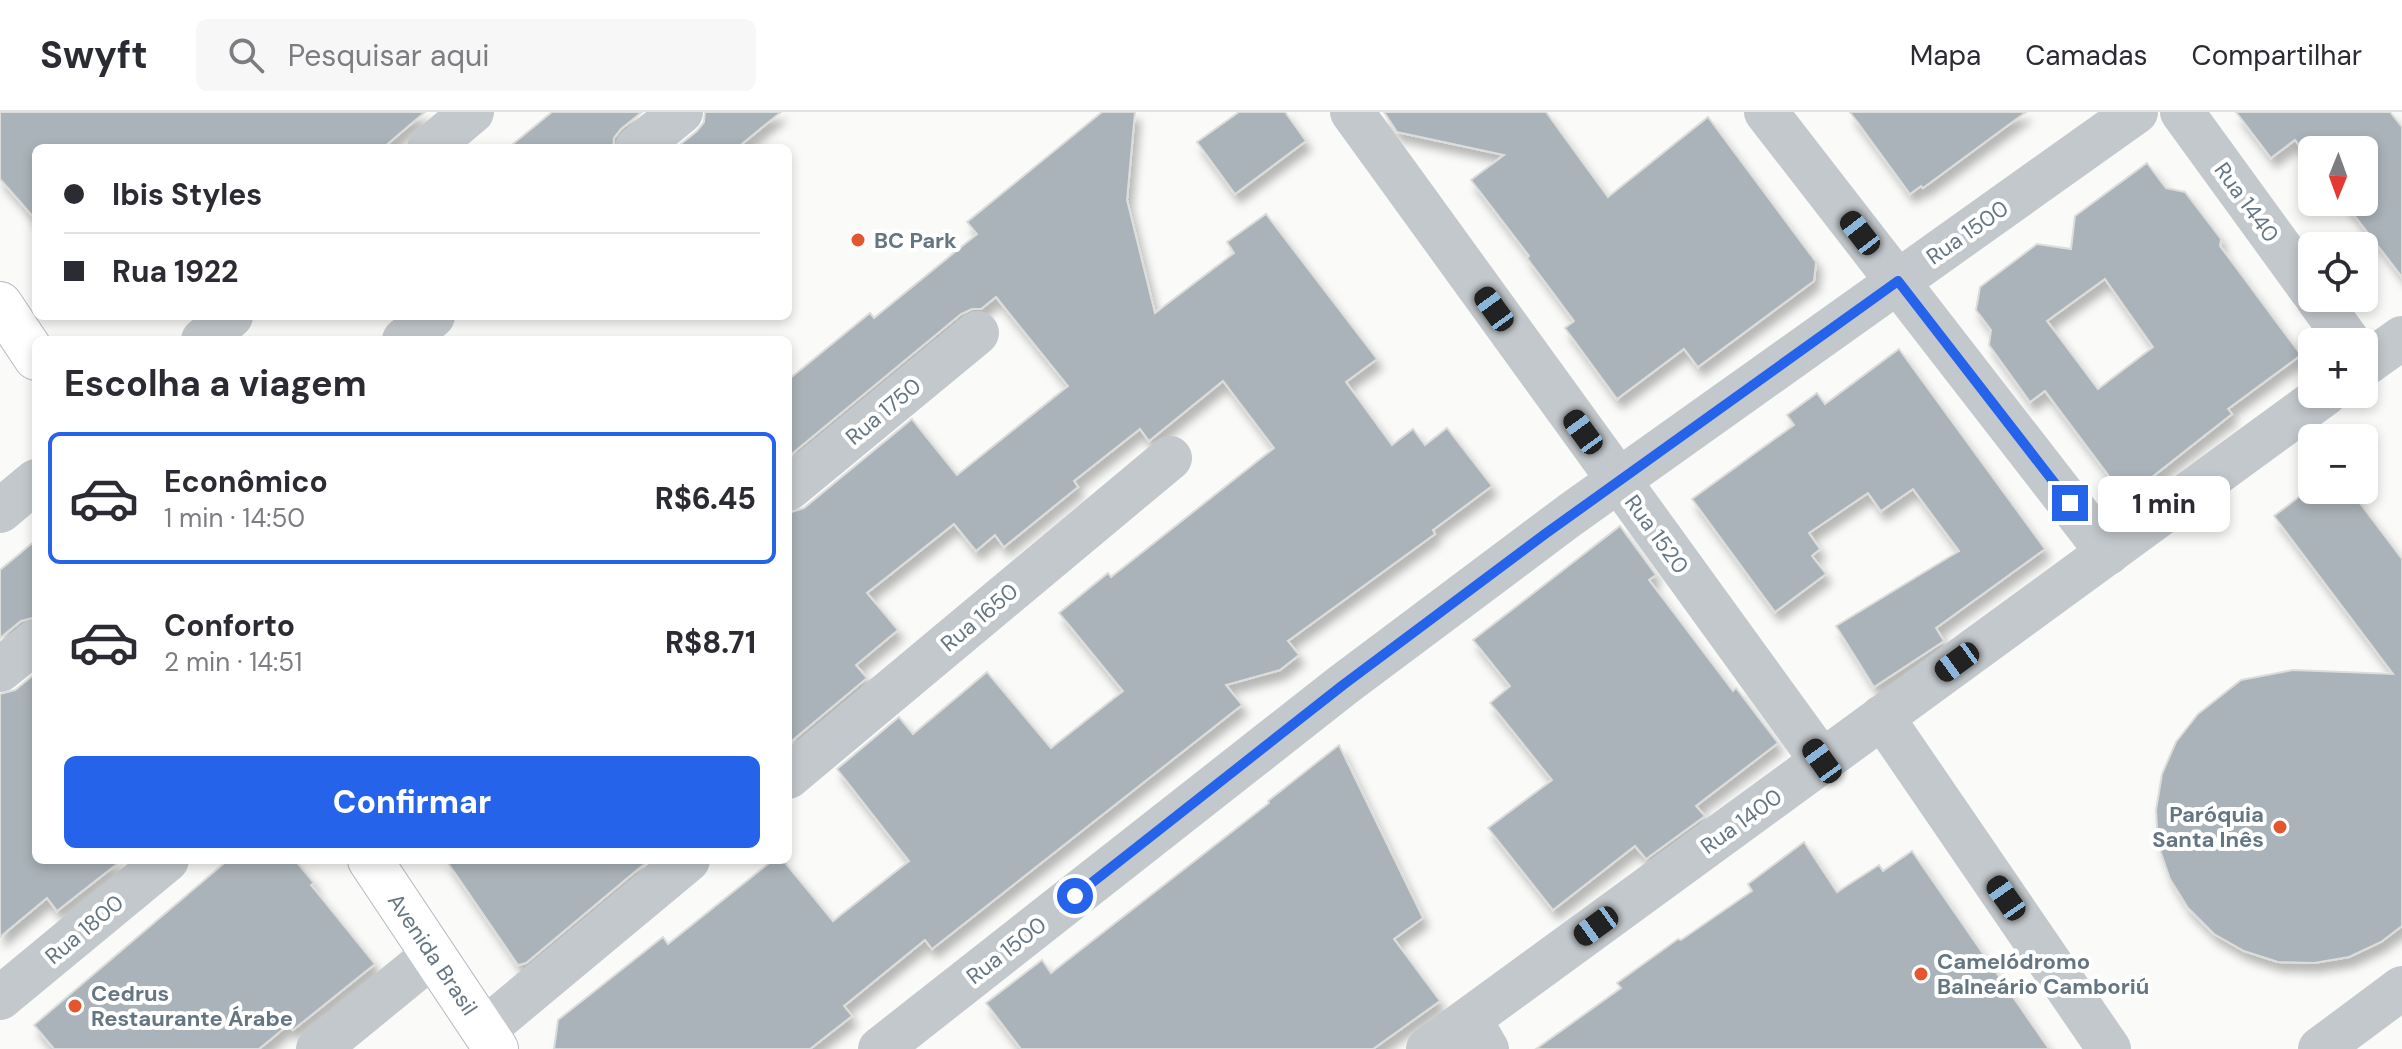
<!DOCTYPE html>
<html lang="pt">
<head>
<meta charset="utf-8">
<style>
	:root { --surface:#fff; --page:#f7f7f7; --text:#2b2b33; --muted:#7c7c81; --line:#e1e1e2; --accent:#2563eb }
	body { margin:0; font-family:"DM Sans",sans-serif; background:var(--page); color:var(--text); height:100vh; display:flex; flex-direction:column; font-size:30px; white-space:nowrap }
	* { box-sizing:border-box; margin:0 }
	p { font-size:26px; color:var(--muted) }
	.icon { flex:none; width:44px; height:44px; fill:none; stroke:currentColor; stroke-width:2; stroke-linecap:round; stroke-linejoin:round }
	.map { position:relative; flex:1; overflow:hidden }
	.details { position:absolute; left:32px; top:224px; width:760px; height:528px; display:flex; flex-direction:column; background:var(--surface); border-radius:12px; box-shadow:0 4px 12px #0003 }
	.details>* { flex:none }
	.top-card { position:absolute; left:32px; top:32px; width:760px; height:176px; border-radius:12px; box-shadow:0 4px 12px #0003; display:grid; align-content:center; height:176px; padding:0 32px; background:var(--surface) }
	.needle { width:52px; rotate:181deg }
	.tools { position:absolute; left:2298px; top:24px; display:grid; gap:16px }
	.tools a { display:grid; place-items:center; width:80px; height:80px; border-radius:12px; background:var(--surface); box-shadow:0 4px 12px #0003; font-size:40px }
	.end { position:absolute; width:36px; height:36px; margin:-18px; border:10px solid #2563eb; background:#fff; box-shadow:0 0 0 4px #fff }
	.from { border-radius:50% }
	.bubble { position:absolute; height:56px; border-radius:12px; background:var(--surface); box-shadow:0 4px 12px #0003; font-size:26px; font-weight:800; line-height:56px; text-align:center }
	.car { position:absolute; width:24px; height:48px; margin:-24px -12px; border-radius:10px; box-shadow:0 0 6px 2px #0007; background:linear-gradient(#222 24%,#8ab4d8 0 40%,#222 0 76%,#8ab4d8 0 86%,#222 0) }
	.top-card b { display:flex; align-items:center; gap:28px; height:76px; font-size:30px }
	.top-card b+b { border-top:2px solid var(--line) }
	.top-card i { width:20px; height:20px; background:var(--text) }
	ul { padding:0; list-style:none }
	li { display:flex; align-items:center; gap:24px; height:132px; margin:0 16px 12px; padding:0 16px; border:4px solid transparent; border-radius:12px }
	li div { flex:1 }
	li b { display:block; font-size:30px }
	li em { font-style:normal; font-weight:800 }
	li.selected { border-color:var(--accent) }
	li>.icon { width:72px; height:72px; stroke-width:1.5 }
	h2 { padding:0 32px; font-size:36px; line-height:96px }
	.action { display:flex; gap:16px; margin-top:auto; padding:16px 32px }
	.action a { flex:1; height:92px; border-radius:12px; background:var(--accent); color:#fff; font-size:32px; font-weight:800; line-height:92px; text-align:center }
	header { display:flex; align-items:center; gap:48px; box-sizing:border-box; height:112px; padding:0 40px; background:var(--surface); border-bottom:2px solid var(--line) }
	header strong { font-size:38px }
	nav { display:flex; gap:44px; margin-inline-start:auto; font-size:28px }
	.search { width:560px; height:72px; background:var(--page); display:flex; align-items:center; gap:20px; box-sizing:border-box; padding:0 28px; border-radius:12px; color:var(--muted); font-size:30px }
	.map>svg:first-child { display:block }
</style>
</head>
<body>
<header>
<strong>Swyft</strong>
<div class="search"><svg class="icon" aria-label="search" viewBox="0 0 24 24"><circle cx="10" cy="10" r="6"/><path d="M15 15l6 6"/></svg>Pesquisar aqui</div>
<nav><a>Mapa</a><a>Camadas</a><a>Compartilhar</a></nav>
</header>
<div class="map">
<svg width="2402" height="937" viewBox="0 0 2402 937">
	<defs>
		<filter id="shadow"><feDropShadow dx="5" dy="9" stdDeviation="4" flood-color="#0004"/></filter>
	</defs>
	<rect width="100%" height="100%" fill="#fafaf8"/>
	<g fill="#aab3b9" stroke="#dcdcda" stroke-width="2" fill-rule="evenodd" filter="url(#shadow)">
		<polygon points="0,0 425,0 383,36 36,36 36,108 0,67"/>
		<polygon points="552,0 642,0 621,17 614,26 613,36 508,36"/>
		<polygon points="705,0 781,0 737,36 676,36 697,19 704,10"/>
		<polygon points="1102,0 1135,0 1127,88 1155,201 1234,141 1227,130 1266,102 1377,247 1346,270 1392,333 1413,317 1425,333 1447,316 1492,374 1433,418 1435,422 1288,529 1299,543 1280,558 1226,573 1242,593 932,837 925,828 844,894 852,904 810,937 554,937 558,908 663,825 668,832 773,748 783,748 833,809 909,749 837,657 899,605 913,622 987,560 1051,636 1123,579 1059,501 1108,461 1111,465 1274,336 1223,269 1149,329 1140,317 1074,369 1078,375 1004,435 995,423 976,439 954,412 867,481 898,518 856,553 867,566 788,632 788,401 804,396 912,307 957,363 1068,274 996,185 981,197 972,197 961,202 788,345 788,268 870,201 874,206 977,122 967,110"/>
		<polygon points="1239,0 1285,0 1306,29 1235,82 1197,30"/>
		<polygon points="1384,0 1546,0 1608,85 1708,5 1816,150 1814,169 1698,255 1684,237 1617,287 1565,216 1574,209 1527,146 1529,144 1471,68 1504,43 1397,20"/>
		<polygon points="1850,0 2026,0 1923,76 1921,74 1910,82"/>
		<polygon points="2236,0 2390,0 2402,15 2402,165 2344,90 2364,90 2364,38 2312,38 2312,49 2295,28 2271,46"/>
		<path d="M2147,51L2166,76L2185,80L2221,127L2220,134L2301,243L2228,297L2232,302L2133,380L2126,370L2118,376L2045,279L2030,290L1989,233L1991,218L1976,198L1980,175L2037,132L2071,137L2075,104ZM2105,167L2153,235L2098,277L2047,209Z"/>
		<polygon points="1899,237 2045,437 1936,516 1944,529 1874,575 1836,514 1959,439 1913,377 1881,399 1868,381 1809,421 1820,437 1812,444 1826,462 1775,500 1692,387 1794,313 1787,303 1817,281 1825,292"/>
		<polygon points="2308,378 2350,378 2402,447 2402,814 2381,830 2349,845 2314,851 2278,850 2244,839 2214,822 2188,796 2170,767 2158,732 2156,698 2162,662 2176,630 2198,602 2241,568 2293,558 2393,562 2274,404"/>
		<polygon points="1620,414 1656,463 1649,468 1733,579 1736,576 1778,631 1696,694 1705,704 1646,747 1635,734 1553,798 1488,716 1552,668 1490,591 1510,574 1473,528"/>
		<polygon points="36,428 36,505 21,509 0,526 0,458"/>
		<polygon points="36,561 36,748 122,748 57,799 47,786 0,825 0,582 15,578"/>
		<polygon points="1339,633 1423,806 1394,827 1440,889 1373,937 1021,937 986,891 1042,848 1051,861 1269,691 1268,689"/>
		<polygon points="1804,730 1837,780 1879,753 1883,759 1912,739 2049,937 1536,937 1621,876 1617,871 1678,827 1681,828 1752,779 1748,772"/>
		<polygon points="228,748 295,748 314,771 311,773 375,852 293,918 288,913 259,937 54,937 34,913"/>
		<polygon points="446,748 649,748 526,851 518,853"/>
	</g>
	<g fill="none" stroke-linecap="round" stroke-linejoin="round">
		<defs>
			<g id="primary">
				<polyline points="0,192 36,246"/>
				<polyline points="370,748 496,937"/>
			</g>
		</defs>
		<use href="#primary" stroke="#b5babe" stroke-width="46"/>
		<polyline stroke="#c3c8cc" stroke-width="42" points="1470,906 1488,937"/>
		<g stroke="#c3c8cc" stroke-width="44">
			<polyline points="1352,0 1822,649"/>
			<polyline points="1766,0 2108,441"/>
			<polyline points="2182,0 2312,179"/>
			<polyline points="429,36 472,0"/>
			<polyline points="637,36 681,0"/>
			<polyline points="2317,186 2349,230"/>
			<polyline points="203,228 231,204"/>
			<polyline points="404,228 433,204"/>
			<polyline points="2364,253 2402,226"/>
			<polyline points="788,377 977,221"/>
			<polyline points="0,399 36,369"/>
			<polyline points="0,558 36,529"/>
			<polyline points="1882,605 2109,937"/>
			<polyline points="788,665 1170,346"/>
			<polyline points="0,886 167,748"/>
			<polyline points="484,918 688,748"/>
			<polyline points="318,937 433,843"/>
			<polyline points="1428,937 2325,282"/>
			<polyline points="2320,937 2402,876"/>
		</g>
		<polyline stroke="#c3c8cc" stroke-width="44" points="880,937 1343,573 1570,403 2136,0"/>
		<use href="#primary" stroke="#fff" stroke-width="44"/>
	</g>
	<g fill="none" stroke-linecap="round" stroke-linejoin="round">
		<polyline stroke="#2563eb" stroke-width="10" points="1075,784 1343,573 1545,422 1898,169 2070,391"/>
	</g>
	<g fill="#e4572e" stroke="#fff" stroke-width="3">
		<circle cx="858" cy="128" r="8"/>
		<circle cx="2280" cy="715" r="8"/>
		<circle cx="1921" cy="862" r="8"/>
		<circle cx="75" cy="894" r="8"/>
	</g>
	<g text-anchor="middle" stroke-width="8" stroke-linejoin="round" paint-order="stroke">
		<g font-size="22" fill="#657683" stroke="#fff">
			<text transform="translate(2247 90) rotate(54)" y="8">Rua 1440</text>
			<text transform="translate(1967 120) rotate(-35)" y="8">Rua 1500</text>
			<text transform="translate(883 299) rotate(-40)" y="8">Rua 1750</text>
			<text transform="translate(1657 422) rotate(54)" y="8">Rua 1520</text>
			<text transform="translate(979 505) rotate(-40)" y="8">Rua 1650</text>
			<text transform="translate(1741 709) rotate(-36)" y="8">Rua 1400</text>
			<text transform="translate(84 817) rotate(-40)" y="8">Rua 1800</text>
			<text transform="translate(1006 838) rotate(-38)" y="8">Rua 1500</text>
			<text transform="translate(433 842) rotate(56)" y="8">Avenida Brasil</text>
		</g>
		<g font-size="22" font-weight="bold" fill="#657683" stroke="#fff" text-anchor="start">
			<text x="874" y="136">BC Park</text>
			<text x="2264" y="710" text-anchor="end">Paróquia<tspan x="2264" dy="25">Santa Inês</tspan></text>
			<text x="1937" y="857">Camelódromo<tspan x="1937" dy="25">Balneário Camboriú</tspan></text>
			<text x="91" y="889">Cedrus<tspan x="91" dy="25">Restaurante Árabe</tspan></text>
		</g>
	</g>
</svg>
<div class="tools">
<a><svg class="needle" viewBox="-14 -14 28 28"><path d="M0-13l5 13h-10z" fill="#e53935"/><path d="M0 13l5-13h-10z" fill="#7c7c81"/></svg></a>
<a><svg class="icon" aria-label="locate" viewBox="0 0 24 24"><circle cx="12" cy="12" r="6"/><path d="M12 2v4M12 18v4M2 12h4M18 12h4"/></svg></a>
<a>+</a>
<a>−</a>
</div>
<i class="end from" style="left:1075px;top:784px"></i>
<i class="end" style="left:2070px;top:391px"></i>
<div class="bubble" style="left:2098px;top:364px;width:132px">1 min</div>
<i class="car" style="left:1860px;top:121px;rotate:322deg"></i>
<i class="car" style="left:1494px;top:197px;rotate:324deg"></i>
<i class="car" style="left:1583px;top:320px;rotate:324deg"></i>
<i class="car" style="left:1957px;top:550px;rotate:234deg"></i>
<i class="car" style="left:1822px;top:649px;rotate:324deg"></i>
<i class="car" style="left:2006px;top:786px;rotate:325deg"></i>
<i class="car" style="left:1596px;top:814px;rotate:234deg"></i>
<div class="top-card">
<b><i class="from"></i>Ibis Styles</b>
<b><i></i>Rua 1922</b>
</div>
<section class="details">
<h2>Escolha a viagem</h2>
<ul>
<li class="selected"><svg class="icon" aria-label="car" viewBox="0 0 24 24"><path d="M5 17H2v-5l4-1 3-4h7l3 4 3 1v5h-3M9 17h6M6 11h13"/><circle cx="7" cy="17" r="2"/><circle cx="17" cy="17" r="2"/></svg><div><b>Econômico</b><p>1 min · 14:50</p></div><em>R$6.45</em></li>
<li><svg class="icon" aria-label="car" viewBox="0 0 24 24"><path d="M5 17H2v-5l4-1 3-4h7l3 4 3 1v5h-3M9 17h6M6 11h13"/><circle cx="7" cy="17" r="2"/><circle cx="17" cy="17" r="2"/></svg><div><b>Conforto</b><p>2 min · 14:51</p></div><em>R$8.71</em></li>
</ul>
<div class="action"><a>Confirmar</a></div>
</section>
</div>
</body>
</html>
